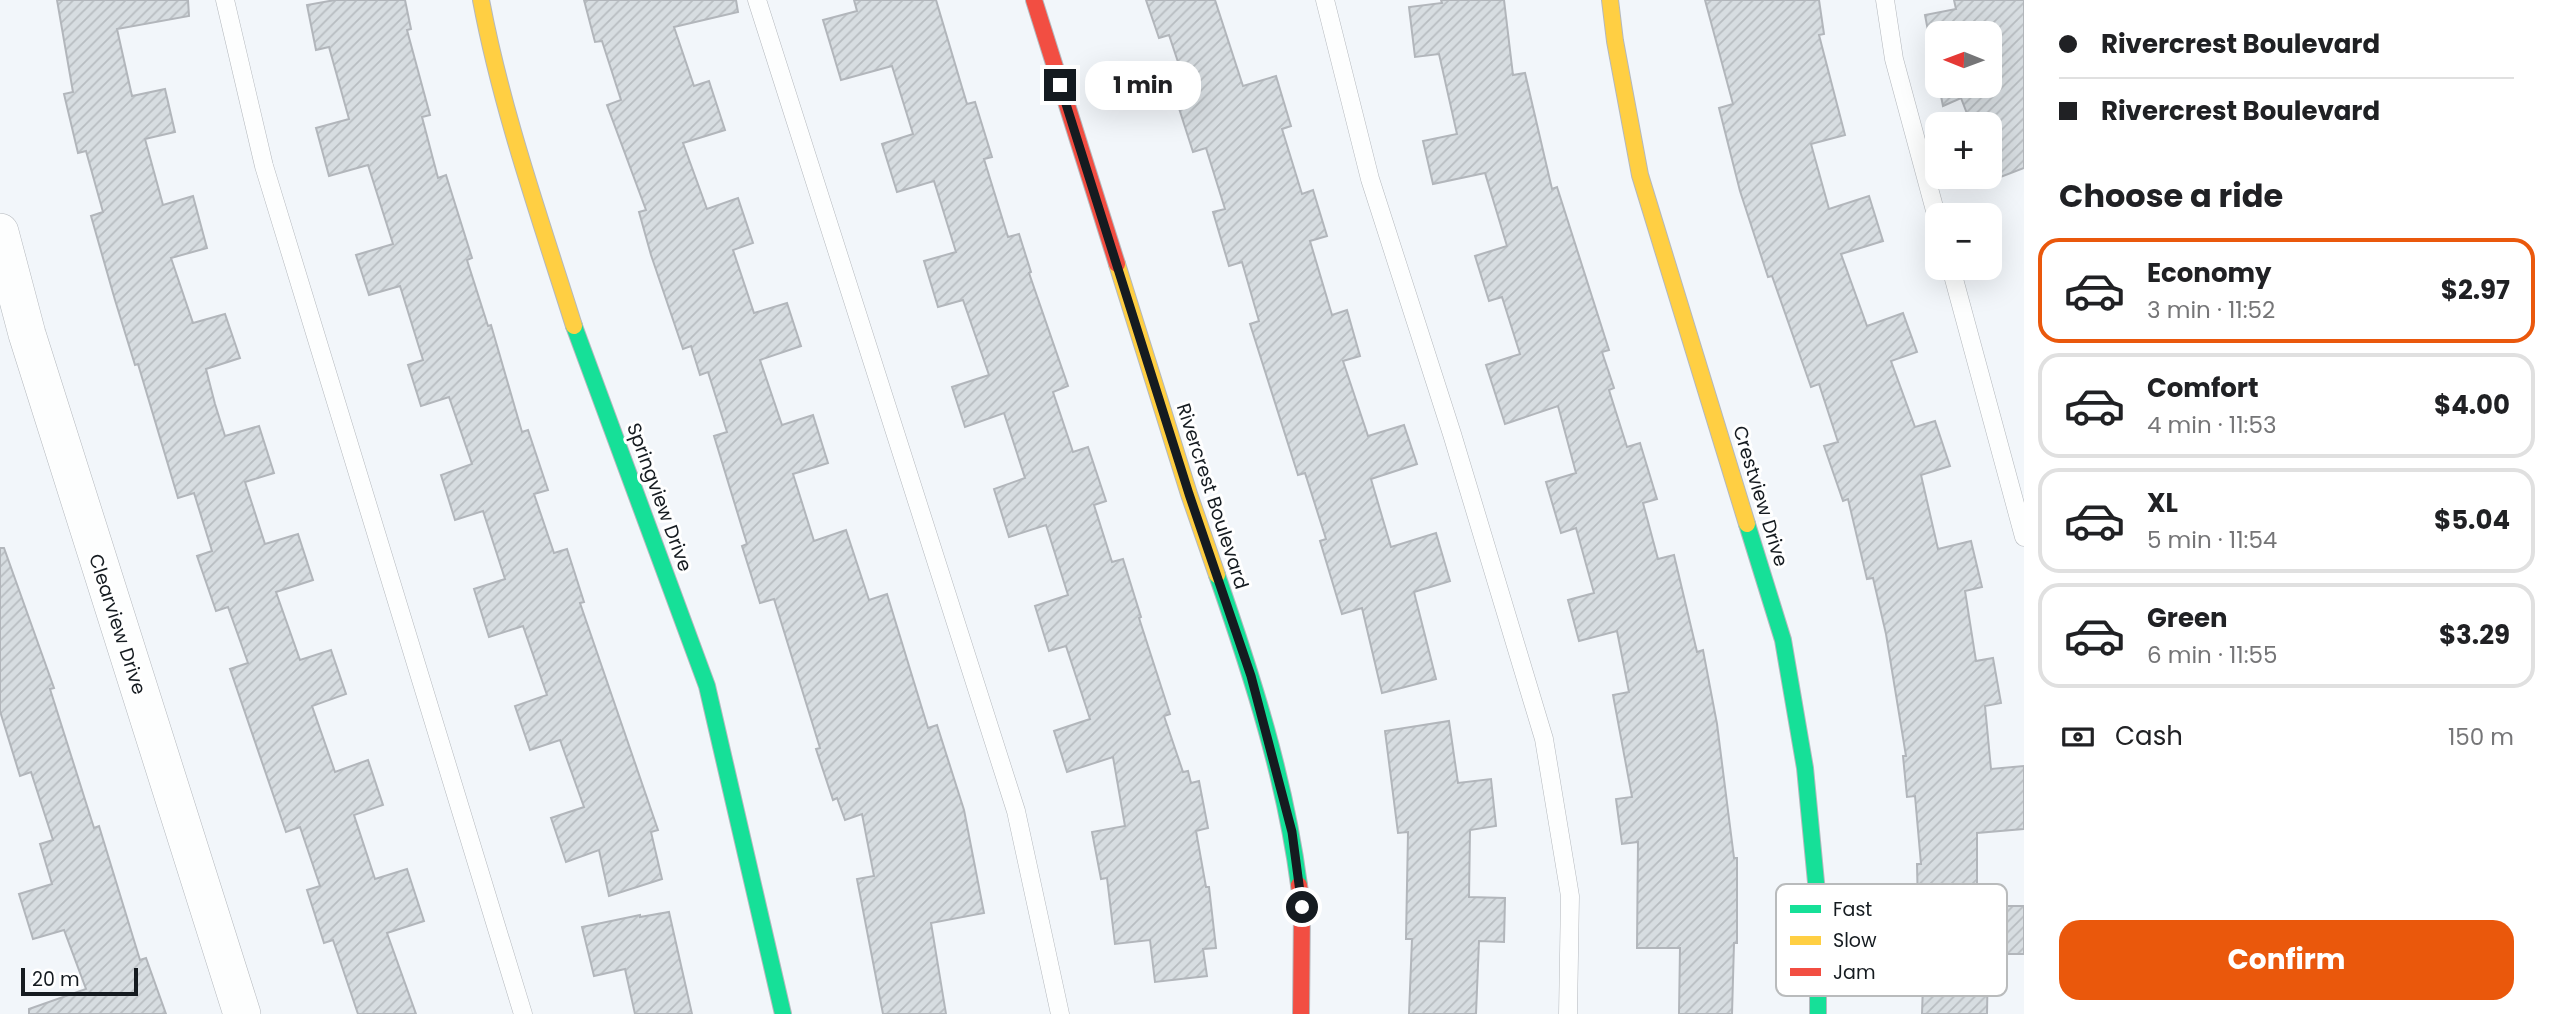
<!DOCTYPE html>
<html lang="en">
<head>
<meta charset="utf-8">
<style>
	:root { --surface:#fff; --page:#f6f6f6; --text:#202124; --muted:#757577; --line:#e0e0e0; --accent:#ea580c }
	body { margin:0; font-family:Poppins,sans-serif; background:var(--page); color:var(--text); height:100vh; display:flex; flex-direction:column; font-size:26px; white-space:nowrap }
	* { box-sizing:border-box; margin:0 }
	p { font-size:23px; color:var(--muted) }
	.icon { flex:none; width:38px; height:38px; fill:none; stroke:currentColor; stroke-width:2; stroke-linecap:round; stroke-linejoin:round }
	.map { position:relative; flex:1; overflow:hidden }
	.sheet { display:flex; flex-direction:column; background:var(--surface); width:525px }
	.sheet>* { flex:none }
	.guide { display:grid; align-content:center; height:154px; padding:0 35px; background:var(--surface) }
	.needle { width:46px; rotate:271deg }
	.controls { position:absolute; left:1925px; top:21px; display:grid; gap:14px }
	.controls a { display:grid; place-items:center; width:77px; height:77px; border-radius:14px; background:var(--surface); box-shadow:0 7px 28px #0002; font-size:35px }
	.scale { position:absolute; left:21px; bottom:18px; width:117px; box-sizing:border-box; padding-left:7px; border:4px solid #151b20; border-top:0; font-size:19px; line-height:24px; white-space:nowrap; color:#151b20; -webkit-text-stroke:5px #fff; paint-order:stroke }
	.end { position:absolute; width:32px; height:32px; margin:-16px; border:9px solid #151b20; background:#fff; box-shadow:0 0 0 4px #fff }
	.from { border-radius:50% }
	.bubble { position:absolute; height:49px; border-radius:21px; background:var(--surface); box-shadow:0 7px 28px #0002; font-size:23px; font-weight:700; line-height:49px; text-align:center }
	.guide b { display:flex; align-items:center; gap:24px; height:66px; font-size:26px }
	.guide b+b { border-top:2px solid var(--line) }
	.guide i { width:18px; height:18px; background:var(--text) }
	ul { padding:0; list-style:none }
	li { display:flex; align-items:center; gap:21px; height:105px; margin:0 14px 10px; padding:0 21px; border:4px solid var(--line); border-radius:21px }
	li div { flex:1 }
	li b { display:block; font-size:26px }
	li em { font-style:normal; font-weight:700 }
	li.current { border-color:var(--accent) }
	li>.icon { width:63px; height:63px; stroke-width:1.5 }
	h2 { padding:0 35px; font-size:32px; line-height:84px }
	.pay { display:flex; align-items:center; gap:18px; height:77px; padding:0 35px; font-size:26px }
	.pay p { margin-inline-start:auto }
	.primary-button { display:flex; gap:14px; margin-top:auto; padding:14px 35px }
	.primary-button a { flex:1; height:80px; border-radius:21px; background:var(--accent); color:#fff; font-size:28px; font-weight:700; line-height:80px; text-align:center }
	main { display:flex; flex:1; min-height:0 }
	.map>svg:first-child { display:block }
</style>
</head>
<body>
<main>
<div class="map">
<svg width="2024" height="1014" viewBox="0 0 2024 1014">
	<defs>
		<pattern id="building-hatch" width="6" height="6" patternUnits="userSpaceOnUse" patternTransform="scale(1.75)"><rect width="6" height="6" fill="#d7dde1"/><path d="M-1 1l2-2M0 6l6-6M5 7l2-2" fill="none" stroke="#b8bdc1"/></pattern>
	</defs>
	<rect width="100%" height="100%" fill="#f2f6fa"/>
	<g fill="url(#building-hatch)" stroke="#b2b6bb" stroke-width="2">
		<polygon points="57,0 188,0 189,16 117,29 132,96 165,89 175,132 145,139 163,205 193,196 207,248 171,258 193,323 225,314 240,358 206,369 215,404 225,436 259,426 274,473 245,482 265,544 298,534 313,580 276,592 300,660 331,650 346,694 312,706 335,772 368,760 383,805 354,815 375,879 407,869 424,921 387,933 416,1014 358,1014 333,940 324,943 307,890 320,886 300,827 286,832 230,669 248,663 228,607 216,611 197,556 212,551 194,493 178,498 138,364 135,365 115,300 91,216 103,212 86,151 78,153 64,94 73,92"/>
		<polygon points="335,0 405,0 411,29 407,30 430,115 422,117 438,178 446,175 472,258 467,260 488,326 491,325 522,432 528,430 548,490 534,494 554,553 567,549 584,602 580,603 658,830 651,832 662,879 609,896 599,850 566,862 551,818 584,807 560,740 530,750 515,706 547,695 523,626 489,637 474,589 505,579 483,511 455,520 441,475 472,464 449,397 421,406 408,365 423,360 400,286 369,295 356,255 393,244 368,165 329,176 316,128 349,119 329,47 316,50 307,5"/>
		<polygon points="584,0 736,0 738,12 674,27 694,86 709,81 725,130 683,143 707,209 738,198 753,243 733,250 754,313 787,303 801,346 760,360 782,425 813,415 828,463 793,474 814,541 846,530 869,600 887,594 928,728 937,725 964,810 984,913 931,923 946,1014 883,1014 857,879 874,876 862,814 845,820 837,798 833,800 816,749 820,748 774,599 760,603 742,546 747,544 714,436 727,432 708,372 700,375 691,346 683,349 651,255 639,212 646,210 607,105 621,100 602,41 595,42"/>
		<polygon points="854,0 936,0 967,104 975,102 992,157 984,159 1008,237 1019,234 1031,272 1029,273 1068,386 1053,392 1073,452 1088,447 1106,501 1094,505 1112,562 1123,559 1141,617 1139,618 1170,714 1164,716 1183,772 1188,771 1191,783 1199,781 1208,828 1196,831 1206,887 1209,887 1216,948 1203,949 1207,976 1155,982 1150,940 1115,944 1107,878 1101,879 1092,832 1125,826 1113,757 1067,772 1054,731 1090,719 1066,646 1049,651 1035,606 1068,595 1046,525 1009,537 994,489 1025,478 1004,413 965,427 952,387 989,375 963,300 938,307 924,261 956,252 934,181 897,192 882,144 913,134 892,66 841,80 823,20 857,11"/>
		<polygon points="1146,0 1215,0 1243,86 1276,76 1291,126 1282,129 1302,194 1313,190 1327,236 1310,241 1332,315 1347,310 1360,356 1343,361 1368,436 1404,425 1417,464 1371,479 1391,547 1436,533 1450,581 1414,592 1436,679 1382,693 1362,608 1342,614 1320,541 1326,539 1305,473 1298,475 1250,324 1259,321 1242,262 1229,266 1213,212 1225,209 1206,148 1193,152 1176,99 1189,95 1169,35 1159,38"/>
		<polygon points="1441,0 1504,0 1513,75 1525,73 1552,189 1557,187 1609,350 1602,352 1614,388 1609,390 1627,447 1640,443 1657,499 1643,503 1658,559 1674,555 1697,652 1703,650 1717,724 1734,858 1737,858 1737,943 1734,943 1732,1014 1679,1014 1680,948 1637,948 1638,842 1622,844 1616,799 1632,797 1613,695 1629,692 1617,631 1579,641 1568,600 1594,593 1576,528 1561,533 1546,482 1576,473 1558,406 1505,424 1486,365 1520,354 1502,297 1489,301 1475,256 1507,246 1485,173 1433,184 1423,141 1457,134 1439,54 1415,57 1409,7 1442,3"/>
		<polygon points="1705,0 1819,0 1824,34 1819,35 1845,135 1811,144 1829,209 1869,196 1883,241 1841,254 1867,326 1903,313 1917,352 1891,361 1915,427 1935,421 1950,466 1921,475 1938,549 1971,541 1982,587 1965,591 1976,661 1993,658 2001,703 1985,706 1991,769 2024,766 2024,829 1977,833 1977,892 1998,892 1998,906 2024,906 2024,954 1988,954 1987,1014 1922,1014 1924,955 1919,955 1917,864 1921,864 1915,796 1907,797 1903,756 1906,756 1886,634 1873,578 1867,579 1848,499 1843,501 1824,446 1838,442 1819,384 1811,387 1772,276 1768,277 1740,191 1719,108 1733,104"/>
		<polygon points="1954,0 2024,0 2024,168 1990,181 1990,124 1971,124 1961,98 1943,106 1939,86 1990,86 1990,33 1937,33 1937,78 1925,15 1956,9"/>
		<polygon points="0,548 4,548 54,688 50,689 94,828 99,826 140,960 146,958 166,1014 29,1014 29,1009 86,989 64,930 33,939 19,894 52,884 40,844 53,840 31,772 20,776 0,711"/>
		<polygon points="1449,721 1458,783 1491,779 1496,826 1470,830 1469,897 1505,898 1504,942 1479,941 1476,1014 1409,1014 1412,939 1406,939 1408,832 1398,833 1385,731"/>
		<polygon points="669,912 692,1014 635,1014 625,969 594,976 582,927 640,915 640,917"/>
	</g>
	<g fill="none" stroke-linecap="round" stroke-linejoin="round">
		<defs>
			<g id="lane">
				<polyline points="225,0 264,166 523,1014"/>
				<polyline points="757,0 1016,811 1060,1014"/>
				<polyline points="1325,0 1370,179 1452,434 1544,739 1570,896 1568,1014"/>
				<polyline points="1885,0 1894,59 1937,218"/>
				<polyline points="1951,268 2024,537"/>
			</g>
			<polyline id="street" points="0,232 27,334 242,1014"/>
			<g id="fast">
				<polyline points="574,326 707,686 783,1014"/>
				<polyline points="1747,524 1783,640 1805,768 1818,903 1818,1014"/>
				<path d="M1217,575C1252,676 1285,778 1299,885"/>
			</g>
			<g id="slow">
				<path d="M481,0C502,111 540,218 574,326"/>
				<polyline points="1610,0 1615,41 1640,175 1747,524"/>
				<polyline points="1117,264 1189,494 1217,575"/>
			</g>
			<g id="jam">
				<polyline points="1034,0 1117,264"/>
				<polyline points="1299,885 1302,907 1301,1014"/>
			</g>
		</defs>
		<use href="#lane" stroke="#b4b8bd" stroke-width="19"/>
		<use href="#street" stroke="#b4b8bd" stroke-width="38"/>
		<use href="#fast" stroke="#b4b8bd" stroke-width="18"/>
		<use href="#slow" stroke="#b4b8bd" stroke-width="18"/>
		<use href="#jam" stroke="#b4b8bd" stroke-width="18"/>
		<use href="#lane" stroke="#fdfefe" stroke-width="18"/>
		<use href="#street" stroke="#fdfefe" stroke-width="37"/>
		<use href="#fast" stroke="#16e098" stroke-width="16"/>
		<use href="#slow" stroke="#ffcf43" stroke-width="16"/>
		<use href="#jam" stroke="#f24e42" stroke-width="16"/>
	</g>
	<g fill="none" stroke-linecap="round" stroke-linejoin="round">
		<polyline stroke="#151b20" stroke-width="9" points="1060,85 1189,494 1251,676 1292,832 1302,907"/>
	</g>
	<g text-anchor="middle" stroke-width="6" stroke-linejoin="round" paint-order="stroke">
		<g font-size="19" fill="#151b20" stroke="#fff">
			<text transform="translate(1213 496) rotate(72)" y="7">Rivercrest Boulevard</text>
			<text transform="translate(1761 496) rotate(73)" y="7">Crestview Drive</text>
			<text transform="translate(660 497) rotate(70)" y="7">Springview Drive</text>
			<text transform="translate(118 624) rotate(72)" y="7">Clearview Drive</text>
		</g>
	</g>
	<rect x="1776" y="884" width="231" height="112" rx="10" fill="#fff" stroke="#b9bbbc" stroke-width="2"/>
	<rect x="1790" y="905" width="31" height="8" fill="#16e098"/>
	<rect x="1790" y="936" width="31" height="9" fill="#ffcf43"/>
	<rect x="1790" y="968" width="31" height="8" fill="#f24e42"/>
	<g font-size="19" fill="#151b20">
		<text x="1833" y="916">Fast</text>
		<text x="1833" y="947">Slow</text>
		<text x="1833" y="979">Jam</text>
	</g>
</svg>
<div class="controls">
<a><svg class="needle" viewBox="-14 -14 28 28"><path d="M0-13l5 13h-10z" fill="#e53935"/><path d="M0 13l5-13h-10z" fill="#757577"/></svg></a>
<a>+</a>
<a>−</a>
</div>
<div class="scale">20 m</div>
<i class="end from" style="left:1302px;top:907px"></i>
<i class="end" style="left:1060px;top:85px"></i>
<div class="bubble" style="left:1085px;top:61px;width:116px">1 min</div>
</div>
<section class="sheet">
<div class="guide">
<b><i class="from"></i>Rivercrest Boulevard</b>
<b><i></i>Rivercrest Boulevard</b>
</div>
<h2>Choose a ride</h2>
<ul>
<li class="current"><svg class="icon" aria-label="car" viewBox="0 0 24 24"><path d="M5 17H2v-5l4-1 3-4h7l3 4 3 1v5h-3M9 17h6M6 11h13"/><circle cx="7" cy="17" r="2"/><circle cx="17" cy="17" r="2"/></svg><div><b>Economy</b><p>3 min · 11:52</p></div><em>$2.97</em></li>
<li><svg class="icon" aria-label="car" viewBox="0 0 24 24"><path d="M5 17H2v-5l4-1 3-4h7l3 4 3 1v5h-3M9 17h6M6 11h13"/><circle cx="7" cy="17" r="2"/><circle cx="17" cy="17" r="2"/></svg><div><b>Comfort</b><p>4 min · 11:53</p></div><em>$4.00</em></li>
<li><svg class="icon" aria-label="car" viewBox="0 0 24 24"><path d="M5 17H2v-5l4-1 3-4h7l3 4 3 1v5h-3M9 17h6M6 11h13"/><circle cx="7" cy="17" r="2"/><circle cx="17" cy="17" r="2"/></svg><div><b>XL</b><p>5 min · 11:54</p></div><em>$5.04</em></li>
<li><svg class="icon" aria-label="car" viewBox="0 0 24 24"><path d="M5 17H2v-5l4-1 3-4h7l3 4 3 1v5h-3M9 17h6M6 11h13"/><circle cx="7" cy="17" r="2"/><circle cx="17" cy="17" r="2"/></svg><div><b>Green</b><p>6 min · 11:55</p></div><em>$3.29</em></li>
</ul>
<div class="pay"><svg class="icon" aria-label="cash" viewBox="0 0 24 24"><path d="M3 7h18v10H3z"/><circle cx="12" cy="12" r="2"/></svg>Cash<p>150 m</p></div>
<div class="primary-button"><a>Confirm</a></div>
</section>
</main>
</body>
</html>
